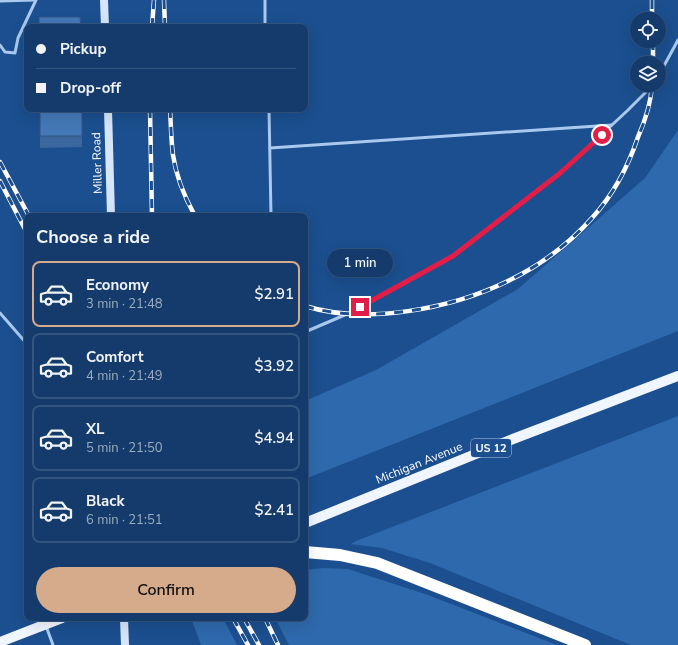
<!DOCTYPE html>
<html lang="en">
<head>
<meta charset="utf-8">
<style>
	:root { --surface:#143b6b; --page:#1d4271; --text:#f1f3f6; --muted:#9dadc1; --line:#33557e; --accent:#d6ab8b }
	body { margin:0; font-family:"Nunito Sans",sans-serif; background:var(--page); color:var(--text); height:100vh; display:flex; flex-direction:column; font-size:15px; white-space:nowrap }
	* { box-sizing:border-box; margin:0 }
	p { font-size:13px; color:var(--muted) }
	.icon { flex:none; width:22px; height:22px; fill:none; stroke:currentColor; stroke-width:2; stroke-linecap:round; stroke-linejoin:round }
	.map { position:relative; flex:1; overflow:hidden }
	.side { position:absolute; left:24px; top:213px; width:284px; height:408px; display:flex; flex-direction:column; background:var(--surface); border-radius:8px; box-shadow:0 4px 16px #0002,0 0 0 1px var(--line) }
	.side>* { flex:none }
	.hud { position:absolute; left:24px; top:24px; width:284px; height:88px; border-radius:8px; box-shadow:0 4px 16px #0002,0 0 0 1px var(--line); display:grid; align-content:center; height:88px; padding:0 12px; background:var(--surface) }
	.tools { position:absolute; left:630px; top:12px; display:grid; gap:8px }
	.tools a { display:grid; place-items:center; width:36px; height:36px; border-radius:50%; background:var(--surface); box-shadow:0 4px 16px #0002,0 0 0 1px var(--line); font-size:20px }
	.end { position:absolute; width:18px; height:18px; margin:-9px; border:5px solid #e11d48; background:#fff; box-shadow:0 0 0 2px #fff }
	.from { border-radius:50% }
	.bubble { position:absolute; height:28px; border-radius:14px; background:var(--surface); box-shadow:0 4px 16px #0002,0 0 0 1px var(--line); font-size:13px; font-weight:600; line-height:28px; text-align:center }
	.hud b { display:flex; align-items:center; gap:14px; height:38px; font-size:15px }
	.hud b+b { border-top:1px solid var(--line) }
	.hud i { width:10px; height:10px; background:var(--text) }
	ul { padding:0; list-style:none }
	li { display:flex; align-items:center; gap:12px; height:66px; margin:0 8px 6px; padding:0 4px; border:2px solid var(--line); border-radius:8px }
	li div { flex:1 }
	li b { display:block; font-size:15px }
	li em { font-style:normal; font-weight:600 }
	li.on { border-color:var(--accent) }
	li>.icon { width:36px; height:36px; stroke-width:1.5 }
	h2 { padding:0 12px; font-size:18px; line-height:48px }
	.action { display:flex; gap:8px; margin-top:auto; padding:8px 12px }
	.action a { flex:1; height:46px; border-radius:24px; background:var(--accent); color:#111; font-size:16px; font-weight:600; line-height:46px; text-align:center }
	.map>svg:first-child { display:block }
</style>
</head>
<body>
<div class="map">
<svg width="678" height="645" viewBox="0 0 678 645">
	<rect width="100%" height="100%" fill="#1b4f8f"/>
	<g fill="#2e69ad">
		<polygon points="678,130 678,331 305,479 305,401 376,370 518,289 645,178"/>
		<polygon points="678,416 678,645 631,645 430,563 382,548 351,544 356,541"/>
		<polygon points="324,568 348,569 428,595 557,645 289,645 275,618 305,618 305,570"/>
		<polygon points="191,618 223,618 237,645 201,645"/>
	</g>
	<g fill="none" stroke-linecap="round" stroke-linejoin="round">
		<g stroke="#a9c9ee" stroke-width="3">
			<polyline points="265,0 265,27"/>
			<polyline points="0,1 35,0"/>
			<polyline points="0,45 5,52 15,53 18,38 36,0"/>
			<polyline points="659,75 678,40"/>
			<polyline points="269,109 271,216"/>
			<polyline points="270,148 612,125"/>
			<polyline points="0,313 27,344"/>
			<polyline points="305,332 347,314 453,256 559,174 627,111 653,85"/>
			<polyline points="46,626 53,645"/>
		</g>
		<g stroke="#d6e6fa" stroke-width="8">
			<polyline points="104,0 105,27"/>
			<polyline points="108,109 111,216"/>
			<polyline points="124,618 125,645"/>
		</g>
		<g stroke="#f0f6ff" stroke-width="10">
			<polyline points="305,523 513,439 678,376"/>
			<polyline points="0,642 62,618"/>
		</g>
		<polyline stroke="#fff" stroke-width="12" points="305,552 340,555 377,563 585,645"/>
		<defs>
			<g id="rail">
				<polyline points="164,0 165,27"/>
				<polyline points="652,0 652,19"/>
				<polyline points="152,27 154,0"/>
				<polyline points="653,41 653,63"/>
				<polyline points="150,109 152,216"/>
				<path d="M170,109C171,124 171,140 173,155C176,176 185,198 195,216"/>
				<polyline points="0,162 29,216"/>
				<polyline points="0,181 27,233"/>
				<path d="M305,306C366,325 451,309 508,281C539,266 569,244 592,218C613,195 628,167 638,137C645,121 651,103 652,85"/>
				<polyline points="233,618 248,645"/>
				<polyline points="244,618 259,645"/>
				<polyline points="265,618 278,645"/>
			</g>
		</defs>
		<use href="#rail" stroke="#fff" stroke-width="4.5"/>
		<use href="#rail" stroke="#1b4f8f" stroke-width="3" stroke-dasharray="9" stroke-linecap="butt"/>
	</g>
	<polygon fill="#3a679d" points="40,109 82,109 82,147 40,148"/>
	<g fill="#4478b7" stroke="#305480">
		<polygon points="39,17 80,17 81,27 39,27"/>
		<rect x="40" y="109" width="42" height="27"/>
	</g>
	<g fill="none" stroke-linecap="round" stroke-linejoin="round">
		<polyline stroke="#e11d48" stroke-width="5" points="360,307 453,256 559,174 602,135"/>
	</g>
	<g text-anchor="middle" stroke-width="3" stroke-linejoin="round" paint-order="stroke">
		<rect fill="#1b4f8f" stroke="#bbcadd" stroke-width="1" x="471" y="439" width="40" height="18" rx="3"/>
		<g font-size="11" font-weight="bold" fill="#fff">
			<text x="491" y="452">US 12</text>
		</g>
		<g font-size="12" fill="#fff" stroke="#1b4f8f">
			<text transform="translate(97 163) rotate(-92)" y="4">Miller Road</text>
			<text transform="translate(419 463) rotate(-22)" y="4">Michigan Avenue</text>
		</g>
	</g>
</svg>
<div class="tools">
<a><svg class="icon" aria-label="locate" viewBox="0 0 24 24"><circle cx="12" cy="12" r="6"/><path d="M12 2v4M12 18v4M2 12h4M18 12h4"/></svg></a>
<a><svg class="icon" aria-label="layers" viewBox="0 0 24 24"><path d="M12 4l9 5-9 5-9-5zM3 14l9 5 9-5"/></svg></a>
</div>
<i class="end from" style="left:602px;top:135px"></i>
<i class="end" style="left:360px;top:307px"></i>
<div class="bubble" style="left:327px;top:249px;width:66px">1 min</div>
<div class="hud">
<b><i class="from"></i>Pickup</b>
<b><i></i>Drop-off</b>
</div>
<section class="side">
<h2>Choose a ride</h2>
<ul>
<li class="on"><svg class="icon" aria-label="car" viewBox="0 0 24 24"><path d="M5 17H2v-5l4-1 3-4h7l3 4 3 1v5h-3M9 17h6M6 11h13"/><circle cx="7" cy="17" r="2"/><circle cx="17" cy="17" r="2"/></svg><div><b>Economy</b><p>3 min · 21:48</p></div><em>$2.91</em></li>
<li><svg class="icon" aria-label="car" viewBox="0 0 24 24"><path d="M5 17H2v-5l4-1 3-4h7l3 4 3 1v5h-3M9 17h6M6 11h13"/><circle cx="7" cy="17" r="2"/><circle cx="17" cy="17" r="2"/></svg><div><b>Comfort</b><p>4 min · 21:49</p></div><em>$3.92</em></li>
<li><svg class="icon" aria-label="car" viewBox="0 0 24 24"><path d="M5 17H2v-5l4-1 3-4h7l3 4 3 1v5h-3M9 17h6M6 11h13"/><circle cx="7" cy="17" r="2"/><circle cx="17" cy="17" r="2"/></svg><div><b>XL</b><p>5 min · 21:50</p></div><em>$4.94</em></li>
<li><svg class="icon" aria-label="car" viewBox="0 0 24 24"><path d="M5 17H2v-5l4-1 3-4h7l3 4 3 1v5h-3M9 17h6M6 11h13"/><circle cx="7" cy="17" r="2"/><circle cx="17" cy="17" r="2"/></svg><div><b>Black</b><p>6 min · 21:51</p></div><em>$2.41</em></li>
</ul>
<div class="action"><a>Confirm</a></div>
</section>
</div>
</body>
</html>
